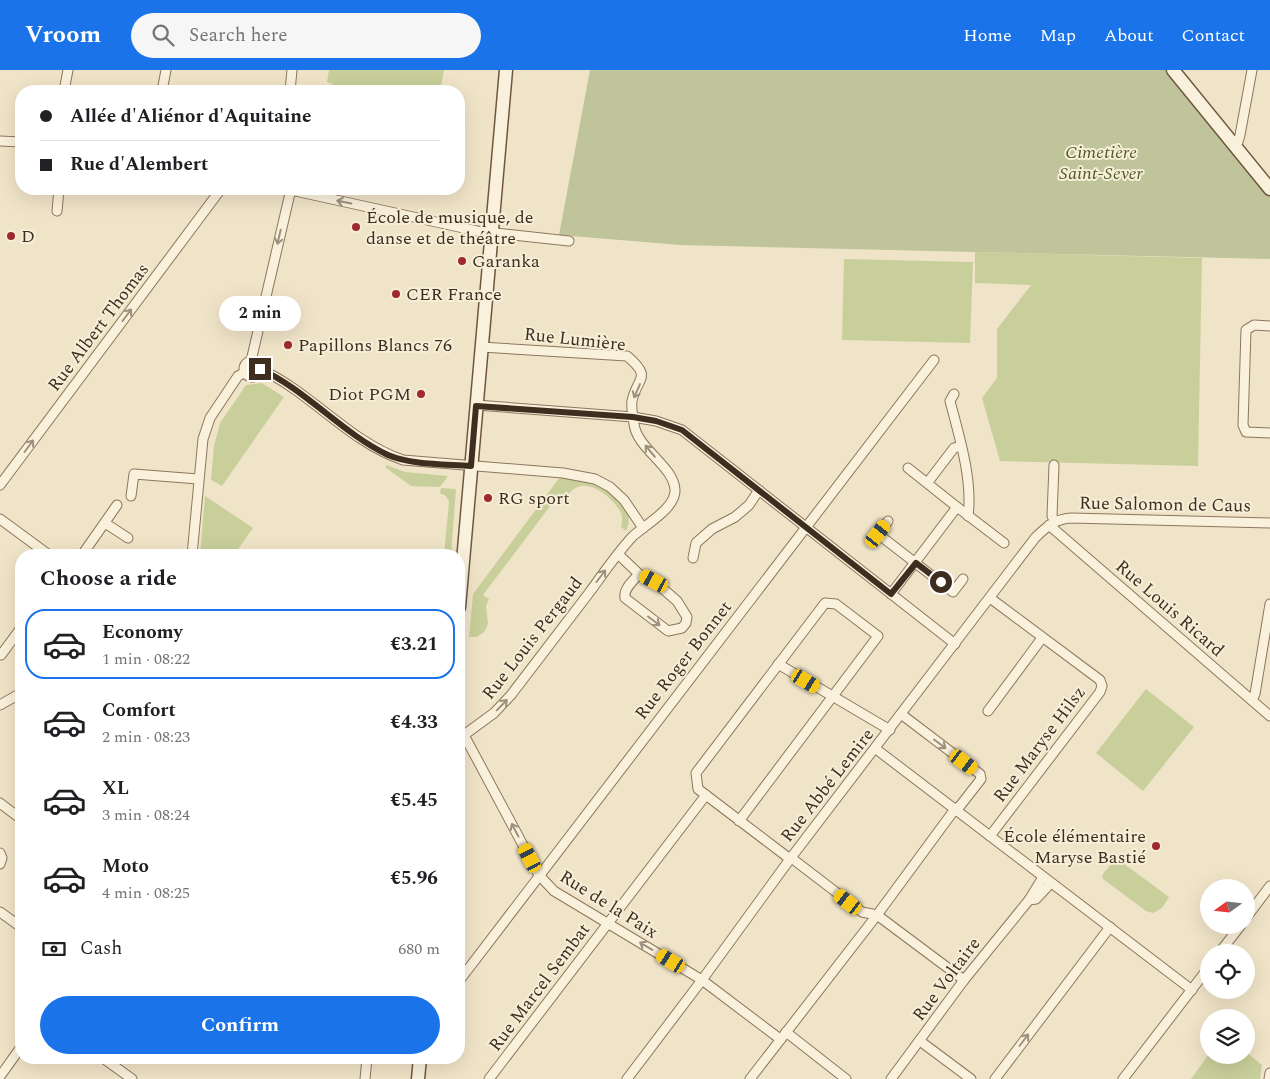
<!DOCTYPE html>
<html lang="en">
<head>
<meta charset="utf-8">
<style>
	:root { --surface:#fff; --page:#f6f6f6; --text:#202124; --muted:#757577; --line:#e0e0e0; --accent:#1a73e8 }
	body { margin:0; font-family:Spectral,serif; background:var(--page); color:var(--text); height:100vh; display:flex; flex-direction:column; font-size:19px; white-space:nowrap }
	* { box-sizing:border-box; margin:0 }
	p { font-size:16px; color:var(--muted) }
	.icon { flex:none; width:28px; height:28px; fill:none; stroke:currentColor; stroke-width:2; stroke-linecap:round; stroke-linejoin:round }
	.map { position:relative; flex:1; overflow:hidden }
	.details { position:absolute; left:15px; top:479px; width:450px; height:515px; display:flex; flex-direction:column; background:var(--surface); border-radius:20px; box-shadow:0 5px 20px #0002 }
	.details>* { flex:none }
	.guide { position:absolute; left:15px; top:15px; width:450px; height:110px; border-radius:20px; box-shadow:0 5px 20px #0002; display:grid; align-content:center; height:110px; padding:0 25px; background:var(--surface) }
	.needle { width:32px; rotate:255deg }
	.buttons { position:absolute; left:1200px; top:809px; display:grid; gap:10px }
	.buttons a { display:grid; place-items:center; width:55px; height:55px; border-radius:50%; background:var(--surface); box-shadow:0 5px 20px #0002; font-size:25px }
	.end { position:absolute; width:22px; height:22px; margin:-11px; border:6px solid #3d2e20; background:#fff; box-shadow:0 0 0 2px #fff }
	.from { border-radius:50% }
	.bubble { position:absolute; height:35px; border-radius:18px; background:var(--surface); box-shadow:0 5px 20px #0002; font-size:16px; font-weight:700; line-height:35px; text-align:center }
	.car { position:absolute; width:15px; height:30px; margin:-15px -8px; border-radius:6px; box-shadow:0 0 4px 1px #0007; background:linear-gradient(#f5c518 24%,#345 0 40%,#f5c518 0 76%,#345 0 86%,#f5c518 0) }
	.guide b { display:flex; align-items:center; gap:18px; height:48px; font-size:19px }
	.guide b+b { border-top:1px solid var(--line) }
	.guide i { width:12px; height:12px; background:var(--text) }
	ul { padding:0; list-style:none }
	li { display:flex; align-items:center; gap:15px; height:70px; margin:0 10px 8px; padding:0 15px; border:2px solid transparent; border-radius:20px }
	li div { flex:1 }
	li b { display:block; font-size:19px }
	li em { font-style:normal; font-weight:700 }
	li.active { border-color:var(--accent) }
	li>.icon { width:45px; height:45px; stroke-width:1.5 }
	h2 { padding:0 25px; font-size:22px; line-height:60px }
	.pay { display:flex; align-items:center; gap:12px; height:55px; padding:0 25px; font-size:19px }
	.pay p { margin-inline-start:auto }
	.action { display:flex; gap:10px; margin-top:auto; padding:10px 25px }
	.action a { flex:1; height:58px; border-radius:30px; background:var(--accent); color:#fff; font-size:20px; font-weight:700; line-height:58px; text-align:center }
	header { display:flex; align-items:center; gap:30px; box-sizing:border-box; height:70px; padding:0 25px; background:var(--accent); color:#fff }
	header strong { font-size:24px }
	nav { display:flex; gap:28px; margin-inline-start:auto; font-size:18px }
	.search { width:350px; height:45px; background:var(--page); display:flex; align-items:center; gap:12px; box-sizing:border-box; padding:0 18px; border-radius:28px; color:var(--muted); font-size:19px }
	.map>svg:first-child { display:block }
</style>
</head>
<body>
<header>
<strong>Vroom</strong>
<div class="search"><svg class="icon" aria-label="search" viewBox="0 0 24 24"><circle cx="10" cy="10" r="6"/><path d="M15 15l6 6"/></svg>Search here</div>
<nav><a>Home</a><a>Map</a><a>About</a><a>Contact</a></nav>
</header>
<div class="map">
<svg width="1270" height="1009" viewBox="0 0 1270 1009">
	<rect width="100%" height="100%" fill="#f0e4c8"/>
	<g fill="#c9cf9b">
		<polygon points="329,0 444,0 440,21 338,21 334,15 327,12"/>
		<polygon points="975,182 1202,188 1198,396 1000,391 982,328 997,308 997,259 1031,215 975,213"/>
		<polygon points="844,189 973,192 970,273 842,270"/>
		<polygon points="262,313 284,327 222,416 211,410 214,376 220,353 246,315"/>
		<polygon points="387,395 405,402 448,406 440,417 411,416 385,397"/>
		<path d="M560,407C569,408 579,407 588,410C609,417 638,437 626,461L621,457C622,451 623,446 620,441C614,430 595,413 581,416C573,417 568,425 563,431L557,427L483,525L489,529L486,536L488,554L486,559L483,563L477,567H469L473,524Z"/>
		<polygon points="441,418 456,419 451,485 444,485 449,432 446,426 440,423"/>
		<polygon points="205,426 253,458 234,485 200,485"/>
		<polygon points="1146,619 1194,657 1143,721 1096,683"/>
		<polygon points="1116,788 1169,827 1162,838 1153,843 1146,841 1103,809 1102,806 1103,804"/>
		<polygon points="1246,982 1262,995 1260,1009 1191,1009 1209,984 1246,985"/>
	</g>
	<polygon fill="#bfc49a" points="590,0 1167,0 1270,126 1270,189 681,175 559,165"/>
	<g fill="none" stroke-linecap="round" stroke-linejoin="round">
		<defs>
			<g id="street">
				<polyline points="64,21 68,0"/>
				<polyline points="162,21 166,0"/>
				<polyline points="290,21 292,0"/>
				<polyline points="0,71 21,72"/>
				<polyline points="1234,75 1238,72 1240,65 1252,0"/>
				<polyline points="286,119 477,161 569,171"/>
				<polyline points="57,141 59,119"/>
				<polyline points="1270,256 1254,255 1246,260 1243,355 1246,362 1270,363"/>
				<circle cx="252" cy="299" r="8"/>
				<polyline points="251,291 291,119"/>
				<path d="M260,299C311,322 349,372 403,390L563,403L595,409L610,417L624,430L643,458"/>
				<path d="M954,324L950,331C959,366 973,410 968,446"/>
				<polyline points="476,335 633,347 656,351 682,360 955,574"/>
				<polyline points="1054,395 1052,446 1055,452"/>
				<polyline points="928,412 954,378 961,376"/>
				<polyline points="0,415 221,119"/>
				<polyline points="131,426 134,404 198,409"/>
				<polyline points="957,437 1004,473"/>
				<polyline points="0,449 49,485"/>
				<polyline points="888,451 878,464 953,522 963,509"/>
				<polyline points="105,453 128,468"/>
				<polyline points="1049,455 1270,646"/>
				<path d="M618,484L639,504L654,511L677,531L687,547L686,553L682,558L668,561L625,528C623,519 633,511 639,504"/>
				<polyline points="82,485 117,435"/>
				<polyline points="192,485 203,369 210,348 238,306 244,303"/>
				<polyline points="693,488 696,473 712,459 735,447 749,435 759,420"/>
				<polyline points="891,524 957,437 908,398"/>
				<polyline points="1,585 21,558"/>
				<polyline points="778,594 890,660"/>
				<polyline points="1252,630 1255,624 1270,534"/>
				<polyline points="0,635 21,623"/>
				<polyline points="988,641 1042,568"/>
				<path d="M464,665L494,643L511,625C537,591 563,557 589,523C603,504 617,483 633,466C645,455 676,438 675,420C674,396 637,379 634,354C633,347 631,338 632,331C637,307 653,308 627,286L481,277"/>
				<polyline points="464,665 539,805 554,821 702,910 780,969"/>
				<polyline points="876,679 1192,920"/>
				<polyline points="0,733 21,749"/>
				<polyline points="739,751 878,566 836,534 825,533 696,703 698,719 790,789 794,790 862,842 877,845 964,910"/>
				<polyline points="990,766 1100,622 1102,616 1100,610 990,528"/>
				<polyline points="0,783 2,788 0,794"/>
				<polyline points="1029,830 1036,829 1051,813"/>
				<polyline points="0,842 21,857"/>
				<polyline points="1246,848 1270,816"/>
				<polyline points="1220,882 1241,855"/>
				<polyline points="459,911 934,290"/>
				<polyline points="786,962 846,1009"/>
				<polyline points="920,971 971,1009"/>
				<polyline points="103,988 132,1009"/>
				<polyline points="0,1004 1,1005 21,977"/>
				<polyline points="365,1009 367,988"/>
				<polyline points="489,1009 706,725"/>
				<path d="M627,1009L702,910L790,789L1035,468C1046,457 1055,449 1071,448L1270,453"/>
				<polyline points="750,1009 877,845 955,739 960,736 981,709 980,704 901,644"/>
				<polyline points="891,1009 964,910 1029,830 1043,807"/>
				<polyline points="995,1009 1110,857"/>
				<polyline points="1123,1009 1209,897"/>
				<polyline points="1269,1009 1270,1003"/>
			</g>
			<g id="secondary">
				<polyline points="1173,0 1270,119"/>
				<polyline points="459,537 506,0"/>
				<polyline points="418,1009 420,988"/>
			</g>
		</defs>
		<use href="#street" stroke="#8d765c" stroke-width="11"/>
		<use href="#secondary" stroke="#6f573f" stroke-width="15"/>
		<use href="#street" stroke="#faf1dc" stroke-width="9"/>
		<use href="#secondary" stroke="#faf1dc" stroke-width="12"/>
	</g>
	<defs><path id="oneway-shaft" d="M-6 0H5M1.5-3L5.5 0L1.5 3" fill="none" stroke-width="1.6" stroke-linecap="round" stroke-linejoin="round" transform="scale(1.25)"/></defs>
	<g stroke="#9c907e">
		<use href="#oneway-shaft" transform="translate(344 132) rotate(-168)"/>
		<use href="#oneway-shaft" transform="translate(279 167) rotate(103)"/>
		<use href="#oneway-shaft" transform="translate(127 245) rotate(-53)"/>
		<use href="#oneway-shaft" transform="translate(637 321) rotate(114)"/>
		<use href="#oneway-shaft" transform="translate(29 376) rotate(-53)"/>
		<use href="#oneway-shaft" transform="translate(650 381) rotate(-130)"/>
		<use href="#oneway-shaft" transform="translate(601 506) rotate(-53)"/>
		<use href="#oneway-shaft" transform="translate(654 551) rotate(37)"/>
		<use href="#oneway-shaft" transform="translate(502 635) rotate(-46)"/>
		<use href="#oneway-shaft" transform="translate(940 674) rotate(37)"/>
		<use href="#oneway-shaft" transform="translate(515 760) rotate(-118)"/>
		<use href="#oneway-shaft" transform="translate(646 876) rotate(-149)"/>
		<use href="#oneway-shaft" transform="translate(1024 970) rotate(-53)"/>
	</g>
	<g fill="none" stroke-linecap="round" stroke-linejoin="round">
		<path stroke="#3d2e20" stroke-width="6" d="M260,299C305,319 343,364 388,385C411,395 445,394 471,396L476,336L633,347L656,351L682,360L891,524L916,493L941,512"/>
	</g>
	<g fill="#9e2a2b" stroke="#f7eed8" stroke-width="2">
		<circle cx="356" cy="157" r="5"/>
		<circle cx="11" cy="166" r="5"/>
		<circle cx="462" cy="191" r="5"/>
		<circle cx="396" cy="224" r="5"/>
		<circle cx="288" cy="275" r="5"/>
		<circle cx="421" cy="324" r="5"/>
		<circle cx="488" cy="428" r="5"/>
		<circle cx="1156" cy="776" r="5"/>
	</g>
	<g text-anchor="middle" stroke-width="4" stroke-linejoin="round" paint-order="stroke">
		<g font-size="18" font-style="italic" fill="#4d5a26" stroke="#f7eed8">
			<text x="1101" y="88">Cimetière<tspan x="1101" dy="21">Saint-Sever</tspan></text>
		</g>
		<g font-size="18" fill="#3d2e20" stroke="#f7eed8" text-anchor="start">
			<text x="366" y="153">École de musique, de<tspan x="366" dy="21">danse et de théâtre</tspan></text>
			<text x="21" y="172">D</text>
			<text x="472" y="197">Garanka</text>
			<text x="406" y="230">CER France</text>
			<text x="298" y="281">Papillons Blancs 76</text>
			<text x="411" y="330" text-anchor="end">Diot PGM</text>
			<text x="498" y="434">RG sport</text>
			<text x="1146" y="772" text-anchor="end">École élémentaire<tspan x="1146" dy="21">Maryse Bastié</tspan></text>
		</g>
		<g font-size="18" fill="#3d2e20" stroke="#f7eed8">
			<text transform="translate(98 257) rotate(-53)" y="6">Rue Albert Thomas</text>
			<text transform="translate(575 269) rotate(6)" y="6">Rue Lumière</text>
			<text transform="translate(1165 434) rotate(1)" y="6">Rue Salomon de Caus</text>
			<text transform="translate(1170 538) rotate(41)" y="6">Rue Louis Ricard</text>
			<text transform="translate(532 568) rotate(-52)" y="6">Rue Louis Pergaud</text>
			<text transform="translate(683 590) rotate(-52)" y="6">Rue Roger Bonnet</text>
			<text transform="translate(1039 674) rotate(-53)" y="6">Rue Maryse Hilsz</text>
			<text transform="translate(827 715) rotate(-52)" y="6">Rue Abbé Lemire</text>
			<text transform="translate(609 834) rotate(32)" y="6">Rue de la Paix</text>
			<text transform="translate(946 909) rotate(-53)" y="6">Rue Voltaire</text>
			<text transform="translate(539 917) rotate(-53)" y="6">Rue Marcel Sembat</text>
		</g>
	</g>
</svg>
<div class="buttons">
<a><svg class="needle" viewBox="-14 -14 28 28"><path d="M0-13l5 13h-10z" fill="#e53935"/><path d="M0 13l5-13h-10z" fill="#757577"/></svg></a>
<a><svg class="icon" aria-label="locate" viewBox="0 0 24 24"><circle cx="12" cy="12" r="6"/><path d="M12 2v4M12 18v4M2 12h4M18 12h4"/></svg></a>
<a><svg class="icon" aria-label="layers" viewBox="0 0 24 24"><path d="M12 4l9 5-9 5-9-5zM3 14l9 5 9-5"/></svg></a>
</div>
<i class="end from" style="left:941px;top:512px"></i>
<i class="end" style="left:260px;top:299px"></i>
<div class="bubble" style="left:219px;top:226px;width:82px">2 min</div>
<i class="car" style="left:878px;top:464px;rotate:38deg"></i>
<i class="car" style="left:654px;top:511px;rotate:298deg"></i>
<i class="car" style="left:806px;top:611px;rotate:121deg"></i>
<i class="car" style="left:964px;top:692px;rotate:127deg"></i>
<i class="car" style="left:530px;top:788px;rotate:332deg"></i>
<i class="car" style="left:848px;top:832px;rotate:308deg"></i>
<i class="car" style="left:671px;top:891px;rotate:301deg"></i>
<div class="guide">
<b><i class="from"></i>Allée d'Aliénor d'Aquitaine</b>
<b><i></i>Rue d'Alembert</b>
</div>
<section class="details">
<h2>Choose a ride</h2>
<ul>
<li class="active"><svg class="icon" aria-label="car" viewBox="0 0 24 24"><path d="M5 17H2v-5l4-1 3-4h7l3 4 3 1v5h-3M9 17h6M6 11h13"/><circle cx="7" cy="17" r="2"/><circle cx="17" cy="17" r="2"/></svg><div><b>Economy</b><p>1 min · 08:22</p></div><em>€3.21</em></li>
<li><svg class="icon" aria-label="car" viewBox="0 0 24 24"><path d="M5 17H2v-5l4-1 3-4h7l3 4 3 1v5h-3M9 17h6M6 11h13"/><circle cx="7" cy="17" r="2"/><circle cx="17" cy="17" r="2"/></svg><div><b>Comfort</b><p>2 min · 08:23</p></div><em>€4.33</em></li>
<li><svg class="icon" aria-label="car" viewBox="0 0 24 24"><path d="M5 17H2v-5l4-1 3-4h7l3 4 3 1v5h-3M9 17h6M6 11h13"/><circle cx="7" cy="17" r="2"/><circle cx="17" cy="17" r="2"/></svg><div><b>XL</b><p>3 min · 08:24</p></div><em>€5.45</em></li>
<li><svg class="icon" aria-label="car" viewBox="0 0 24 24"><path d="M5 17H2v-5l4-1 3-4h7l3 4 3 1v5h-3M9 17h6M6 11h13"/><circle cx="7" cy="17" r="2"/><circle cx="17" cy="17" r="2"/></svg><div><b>Moto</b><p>4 min · 08:25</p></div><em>€5.96</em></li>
</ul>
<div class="pay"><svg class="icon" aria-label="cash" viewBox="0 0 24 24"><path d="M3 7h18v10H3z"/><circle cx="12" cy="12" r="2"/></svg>Cash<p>680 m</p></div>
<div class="action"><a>Confirm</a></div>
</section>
</div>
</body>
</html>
